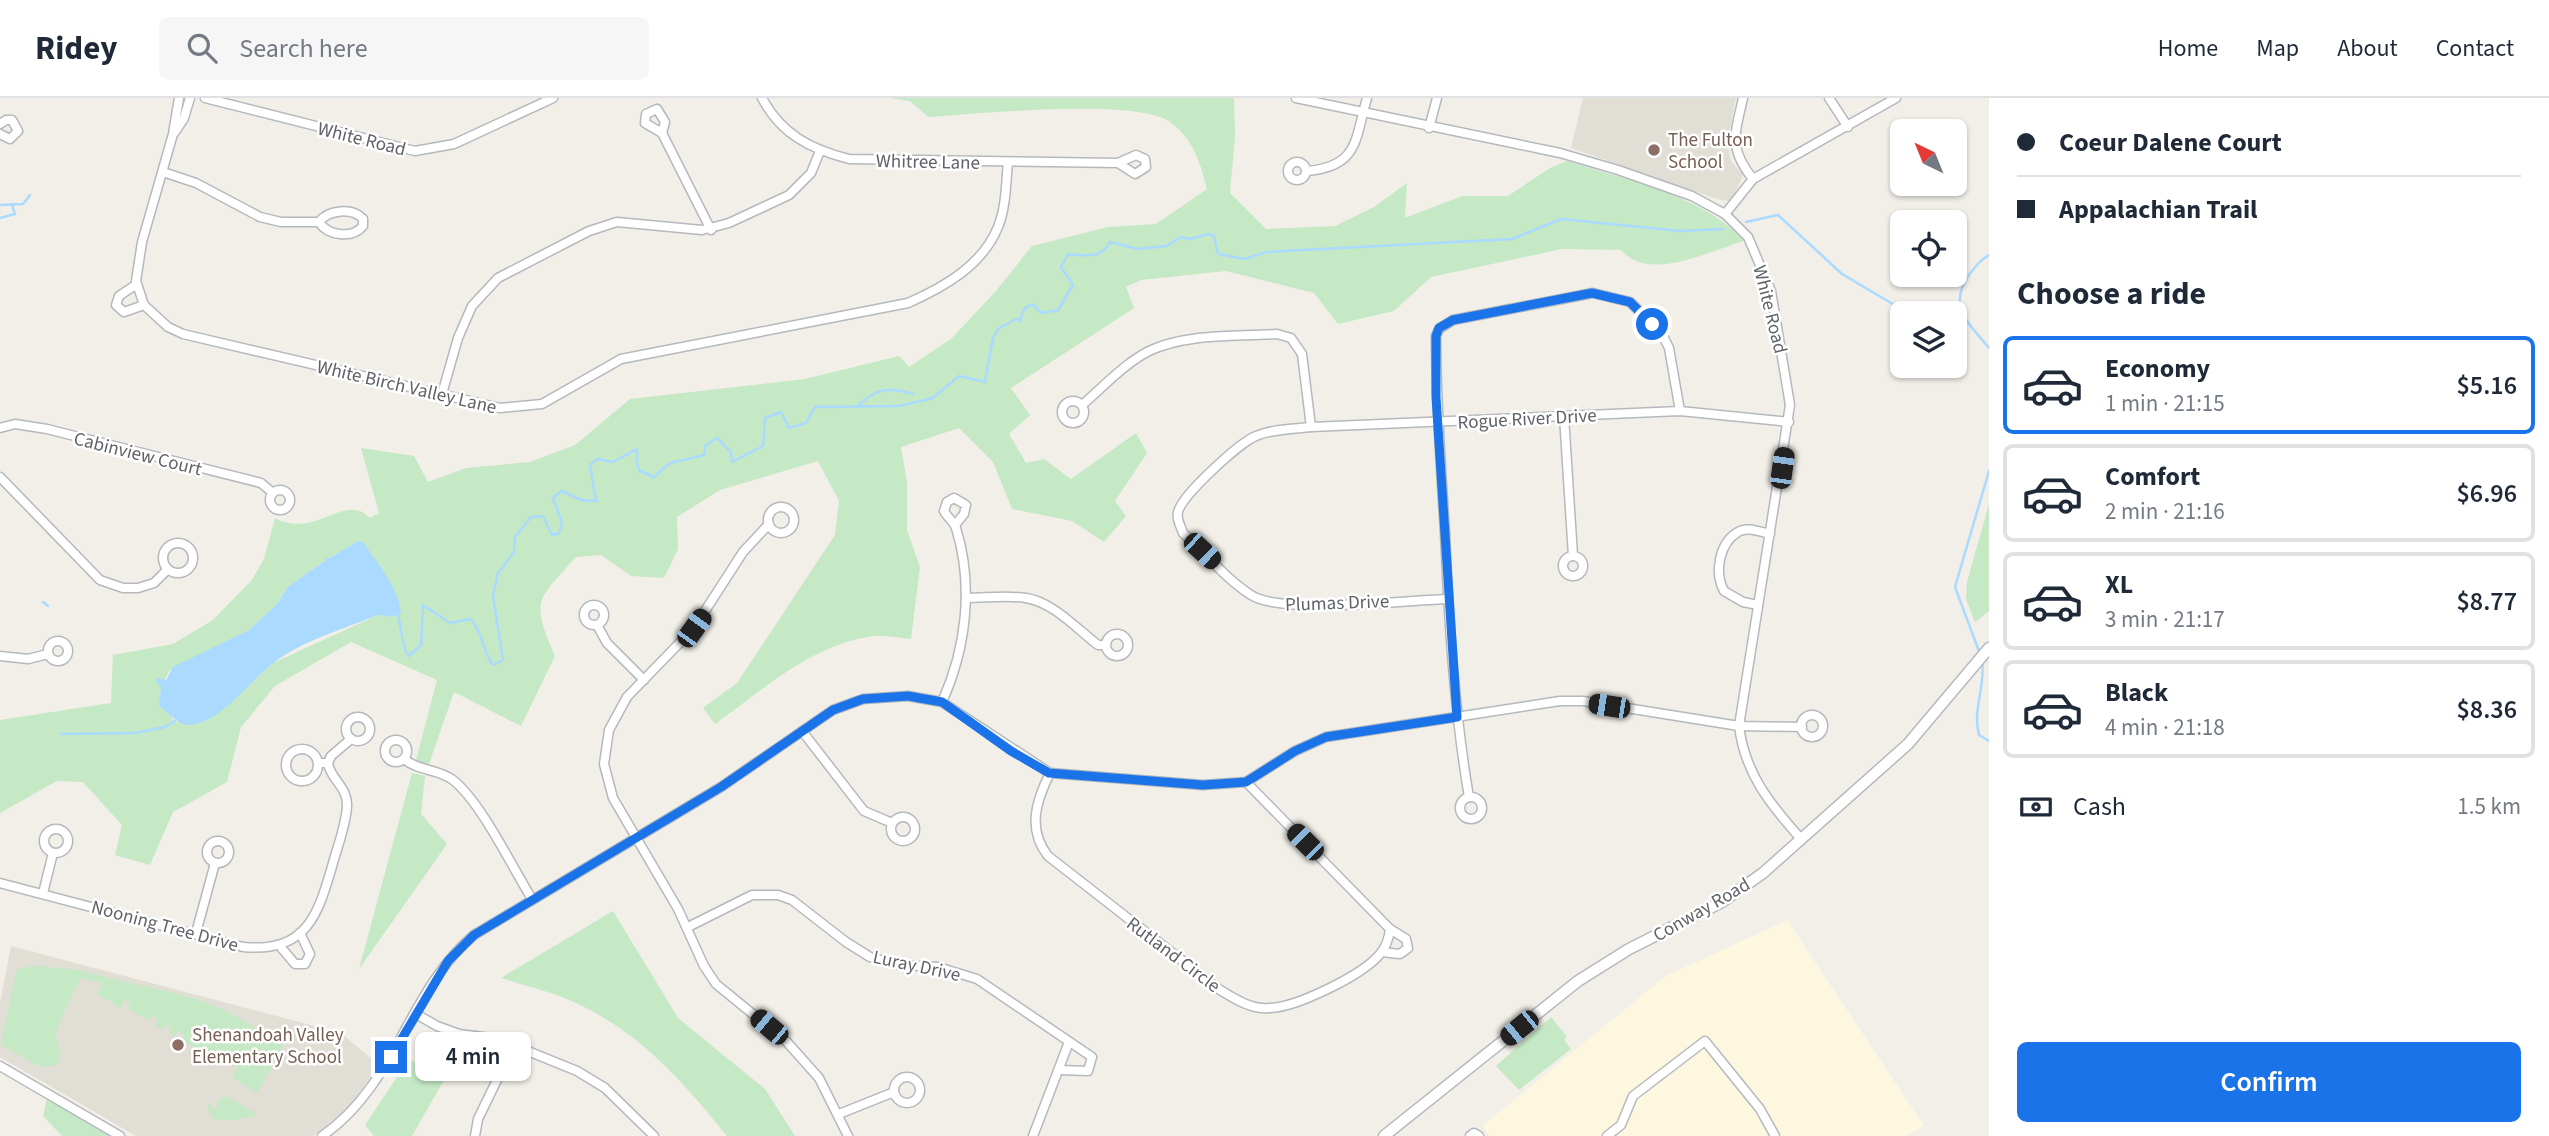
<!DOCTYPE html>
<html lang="en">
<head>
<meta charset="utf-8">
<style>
	:root { --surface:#fff; --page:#f6f6f7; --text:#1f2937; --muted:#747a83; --line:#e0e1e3; --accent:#1a73e8 }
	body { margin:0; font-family:"Source Sans 3",sans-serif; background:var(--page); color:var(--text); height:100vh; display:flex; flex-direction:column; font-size:26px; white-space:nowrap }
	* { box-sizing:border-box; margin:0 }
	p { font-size:23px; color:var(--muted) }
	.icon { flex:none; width:38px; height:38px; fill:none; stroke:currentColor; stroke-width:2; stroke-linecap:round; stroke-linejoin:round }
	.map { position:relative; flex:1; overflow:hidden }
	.details { display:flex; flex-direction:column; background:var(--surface); width:560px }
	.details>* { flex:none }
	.banner { display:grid; align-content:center; height:154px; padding:0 28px; background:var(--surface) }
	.needle { width:46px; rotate:317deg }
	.buttons { position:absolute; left:1890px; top:21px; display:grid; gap:14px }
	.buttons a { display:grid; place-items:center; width:77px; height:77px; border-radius:10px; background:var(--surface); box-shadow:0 2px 5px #0004; font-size:35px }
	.end { position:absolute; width:32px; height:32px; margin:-16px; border:9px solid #1a73e8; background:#fff; box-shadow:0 0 0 4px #fff }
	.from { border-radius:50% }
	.bubble { position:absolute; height:49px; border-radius:10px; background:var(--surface); box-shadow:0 2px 5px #0004; font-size:23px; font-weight:600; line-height:49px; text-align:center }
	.car { position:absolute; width:21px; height:42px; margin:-21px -10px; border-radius:9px; box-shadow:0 0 5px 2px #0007; background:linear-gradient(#222 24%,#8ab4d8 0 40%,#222 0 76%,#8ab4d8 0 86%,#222 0) }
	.banner b { display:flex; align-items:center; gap:24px; height:66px; font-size:26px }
	.banner b+b { border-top:2px solid var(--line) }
	.banner i { width:18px; height:18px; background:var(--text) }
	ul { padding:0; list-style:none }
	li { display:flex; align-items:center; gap:21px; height:98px; margin:0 14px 10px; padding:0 14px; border:4px solid var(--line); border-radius:10px }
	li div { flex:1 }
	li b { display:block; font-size:26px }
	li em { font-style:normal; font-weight:600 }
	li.active { border-color:var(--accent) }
	li>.icon { width:63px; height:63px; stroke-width:1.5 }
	h2 { padding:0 28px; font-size:32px; line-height:84px }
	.pay { display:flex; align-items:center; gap:18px; height:77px; padding:0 28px; font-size:26px }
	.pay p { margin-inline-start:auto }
	.cta { display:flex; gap:14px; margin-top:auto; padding:14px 28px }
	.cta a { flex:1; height:80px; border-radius:10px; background:var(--accent); color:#fff; font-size:28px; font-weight:600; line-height:80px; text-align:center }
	header { display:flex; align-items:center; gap:42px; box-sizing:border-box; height:98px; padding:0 35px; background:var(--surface); border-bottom:2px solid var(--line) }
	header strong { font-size:33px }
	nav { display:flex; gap:38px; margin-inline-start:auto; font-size:24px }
	.search { width:490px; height:63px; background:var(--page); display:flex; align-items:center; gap:18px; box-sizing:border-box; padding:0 24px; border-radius:10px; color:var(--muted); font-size:26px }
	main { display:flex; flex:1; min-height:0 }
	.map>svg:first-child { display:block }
</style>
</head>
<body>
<header>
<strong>Ridey</strong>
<div class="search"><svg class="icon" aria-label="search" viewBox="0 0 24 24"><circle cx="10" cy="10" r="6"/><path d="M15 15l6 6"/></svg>Search here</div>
<nav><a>Home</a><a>Map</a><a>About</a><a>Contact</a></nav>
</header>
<main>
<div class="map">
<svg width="1989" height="1038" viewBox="0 0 1989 1038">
	<rect width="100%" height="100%" fill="#f1efe8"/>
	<polygon fill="#fef7e0" points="1787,822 1924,1028 1905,1038 1490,1038 1482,1028 1666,878"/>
	<g fill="#e1ded6">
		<polygon points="1583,0 1736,0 1727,45 1731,63 1743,77 1734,98 1728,103 1720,102 1571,50"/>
		<polygon points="11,848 341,935 379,967 346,1013 313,1038 136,1038 0,959 0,905"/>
	</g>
	<g fill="#c5e8c5" fill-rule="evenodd">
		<path d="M890,0H1234L1235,38L1230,95L1266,131L1335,128L1374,109L1407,85L1405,120L1462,98H1508L1550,70L1567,63C1622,81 1706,98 1744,143C1708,153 1650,185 1621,152L1562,151L1431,179L1394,213L1338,226L1314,195L1226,173L1141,182L1126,189L1134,210L1011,290L1030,317L1009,336L1026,365L1044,361L1071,381L1136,335L1147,355L1115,403L1126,418L1104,444L1072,423L1012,411L993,364L959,330L901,349L907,385V432L920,469L911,541C899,540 886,537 874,538C812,546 764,591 715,626L703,610L737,585L835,437L839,403L818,363L720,392L677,419L678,451L664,480L631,478L601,457L576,459C537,503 530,501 555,558L521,628L454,594L428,669L416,662L437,582L351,544L275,588L241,629L227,684L173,714L150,767L115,757L122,727L83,684L57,683L0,715V622L111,605L113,557L173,546L213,522L251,483L264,461L275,420C315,442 345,393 370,420L379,415L361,350L414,358L428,384L466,370L530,364L575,347L630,301L805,281L899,258L909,269L952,240L996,193L1032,148L1108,129L1156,126L1207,91C1200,63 1193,41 1169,23C1131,0 978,16 928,19L910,3ZM358,443L364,445L390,486L401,515L392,519L378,517L273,565L226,609L203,624H175L167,613L160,594L169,573L249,532L277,506L289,488L327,461L325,459L328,461Z"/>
		<polygon points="1989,406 1989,513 1975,524 1966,501 1967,484"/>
		<polygon points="412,675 425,678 421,716 447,746 359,871"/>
		<path d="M613,813L678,920L765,991L795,1038H727C683,984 643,937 578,906C554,894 526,888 501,880Z"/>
		<polygon points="37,868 81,872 81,875 82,873 197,901 228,914 284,947 257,995 233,980 234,977 224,993 238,970 203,950 200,953 181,942 184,936 178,933 174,938 168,934 171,929 166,927 163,932 155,927 158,921 151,917 148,922 128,911 131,906 125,902 120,910 97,896 102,885 80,880 55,935 61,954 58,967 40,969 1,947 16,874 20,870"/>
		<polygon points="1551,919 1567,939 1564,942 1571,951 1519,992 1496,968"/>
		<polygon points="409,961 444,982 412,1038 374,1038 365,1027"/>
		<polygon points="227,998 255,1015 257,1018 224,1023 213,1021 206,1008 211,1005 212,1011 217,1011 217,1003"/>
		<polygon points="47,1001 109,1038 62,1038 43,1018"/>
	</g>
	<path fill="#aadaff" d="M358,443L364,445C377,465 399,490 401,515L392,519L378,517C344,531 300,543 271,567C250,584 218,626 190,627C176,627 170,615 159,608L161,589L156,584L157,580L166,582L173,569L249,532L277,506L289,488L326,462L325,458L328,461Z"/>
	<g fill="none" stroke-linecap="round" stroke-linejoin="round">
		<g stroke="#aadaff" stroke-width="2.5">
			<polyline points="0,107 23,106 30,97"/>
			<polyline points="0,120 15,116 12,107"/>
			<polyline points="1746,124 1778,117 1842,176 1908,215"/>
			<path d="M1989,157C1980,162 1975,169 1969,177C1947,208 1969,226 1989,250"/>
			<polyline points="1955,220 1964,220"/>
			<path d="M858,308C876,290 888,289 913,296"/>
			<polyline points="43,504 48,508"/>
			<path d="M398,516L405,553L409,558L421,547L423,507L450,525L471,521C483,535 482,552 493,567L503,562L493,498L498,475L514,454L515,439L531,419L543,418L552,437L559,435L562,425L553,400L562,393L581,402L596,403L590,367L597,361L613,364L637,351V366L640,373L654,379L670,365L704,357L706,347L717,340L731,354L732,364L763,348L765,320L781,314L789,330L806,325L815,309L899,308L933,300L959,278L985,284L993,240L998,231L1016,221L1020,223C1023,214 1023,207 1034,207L1041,215L1058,212L1073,187L1061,169L1068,156C1085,157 1101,162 1110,144L1137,151L1167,148L1181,139L1189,141L1209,136L1214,138L1218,156L1244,161L1267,154L1512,141L1561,121L1680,133L1723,131"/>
			<polyline points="1980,556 1955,489 1989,373"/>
			<path d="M1982,563C1986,588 1972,611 1979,637L1989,643"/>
			<polyline points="61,636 135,635 165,629 175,623"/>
		</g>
		<defs>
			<g id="minor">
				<path d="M179,0L173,36L142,144L136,183L144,207L168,229L183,236L500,310L542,306L621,261L908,205C944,189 982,168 998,129C1006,110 1006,85 1008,64"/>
				<polyline points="205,0 415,53 454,46 553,0"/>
				<path d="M762,0C781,36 810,51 849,61L1118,65L1136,57L1145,61L1146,69L1135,76L1118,65"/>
				<path d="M1296,0L1560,55L1618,72L1692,98L1725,116L1748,139L1771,193L1790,307L1739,628C1745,676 1770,706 1801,741"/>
				<path d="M1743,0C1735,36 1728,50 1753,81"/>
				<polyline points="1829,0 1848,29"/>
				<polygon points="657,11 665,24 662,35 645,25 646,16"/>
				<polyline points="0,26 6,22 12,22 18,33 10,41 0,36"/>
				<polyline points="1429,30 1437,0"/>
				<polyline points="175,34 184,20 190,0"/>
				<polyline points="662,35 711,132"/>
				<circle cx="1297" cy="73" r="9"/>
				<path d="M1306,73C1359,69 1355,41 1367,0"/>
				<path d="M163,74L196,85L260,119L281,124H319C328,112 352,109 363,121V128C352,141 328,138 319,124"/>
				<polyline points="1725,116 1753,81 1896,0"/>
				<polyline points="137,186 119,198 116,207 124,214 144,207"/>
				<polyline points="442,296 458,240 472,208 498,180 589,133 617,124 702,132 729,125 789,97 811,75 820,53"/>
				<circle cx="1073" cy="314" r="11"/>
				<path d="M1082,307C1102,290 1125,265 1149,253C1187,235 1235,239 1277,236L1291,240L1302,256L1311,329"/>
				<polyline points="1564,318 1573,458"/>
				<polyline points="0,330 15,326 47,331 261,385 273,395"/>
				<polyline points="0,379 100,482 123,490 138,490 154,485 168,471"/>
				<circle cx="280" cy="402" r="10"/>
				<circle cx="781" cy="422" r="13"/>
				<polyline points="769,426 743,454 694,530 627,599 609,632 604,666 613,700 678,811 704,868 716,886 786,943 819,980 848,1038"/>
				<circle cx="178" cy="460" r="15"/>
				<circle cx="1573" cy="468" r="10"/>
				<path d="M966,500C985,500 1007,497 1026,500C1053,504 1077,531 1098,547H1105"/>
				<path d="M1448,501C1407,502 1281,517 1251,497C1226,481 1205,455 1183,435C1181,428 1176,422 1178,414C1182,397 1239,345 1256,338C1272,331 1294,331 1311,329L1680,313L1789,324"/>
				<circle cx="594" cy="517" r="10"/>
				<path d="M1758,507L1743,504L1724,493C1714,475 1719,445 1738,434C1747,428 1760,434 1770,436"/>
				<polyline points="597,527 607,545 644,582"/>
				<circle cx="1117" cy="547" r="11"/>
				<circle cx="58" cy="553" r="10"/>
				<polyline points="0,558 28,561 48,556"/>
				<path d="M942,604C966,551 974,488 956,430C954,424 947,419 944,413L947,404L954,400L966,407L964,416L955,427"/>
				<circle cx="1812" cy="628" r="11"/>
				<circle cx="358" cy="631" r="12"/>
				<polyline points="802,633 864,713 892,725"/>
				<circle cx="396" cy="653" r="11"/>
				<circle cx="302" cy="667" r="16"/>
				<path d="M404,661C418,673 439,671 453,682C481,704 512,769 532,801"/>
				<polyline points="328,665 331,658 351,641"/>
				<path d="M1050,675C1036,703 1027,731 1048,758L1220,892C1235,901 1252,912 1270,910C1297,909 1363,877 1380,856C1386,849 1389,840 1390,831L1246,684"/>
				<circle cx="1471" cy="710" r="11"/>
				<path d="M1469,699C1454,612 1449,523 1445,435C1441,369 1436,304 1436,238L1439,231L1453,222L1593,195L1630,204L1662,236L1669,250L1680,313"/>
				<circle cx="903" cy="731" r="12"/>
				<circle cx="56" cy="743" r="12"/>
				<circle cx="218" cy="754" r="11"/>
				<path d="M0,785L243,849C307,855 318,817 333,765C338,747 346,727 347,708C348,689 330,681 328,665H318"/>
				<polyline points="43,795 53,755"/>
				<polyline points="688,829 752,797 778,797 792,802 846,844 870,859 899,867 938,869 977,881 1092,959 1088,973 1060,972"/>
				<polyline points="196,835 215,765"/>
				<polyline points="279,847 295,866 305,866 310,856 300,835"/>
				<polyline points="1382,854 1400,856 1408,850 1406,841 1390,831"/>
				<polyline points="416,916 437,928 459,936 498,941 577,973 605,990 654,1038"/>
				<polyline points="0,968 120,1038"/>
				<circle cx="907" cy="992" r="13"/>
				<polyline points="839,1016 894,994"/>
				<path d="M322,1038C396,988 408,892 474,837L721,689L833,612L863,601L908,598L942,604L1050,675L1203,687L1246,684L1295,653L1326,639L1560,603H1583L1739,628L1802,629"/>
				<polyline points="475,1038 478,1021 513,949"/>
				<polyline points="1033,1038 1069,944"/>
				<polyline points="1470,1038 1474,1035 1479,1038"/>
				<polyline points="1607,1038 1621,1027 1633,998 1705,943 1760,1011 1775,1038"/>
			</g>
			<polyline id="tertiary" points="1384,1038 1578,883 1629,851 1722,804 1763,775 1908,646 1989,550"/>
		</defs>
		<use href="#minor" stroke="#b5b8bc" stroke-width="11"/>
		<use href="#tertiary" stroke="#b5b8bc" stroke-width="13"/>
		<use href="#minor" stroke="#fff" stroke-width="8"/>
		<use href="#tertiary" stroke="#fff" stroke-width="10"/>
	</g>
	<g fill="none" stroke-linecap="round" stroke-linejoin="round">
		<polyline stroke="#1a73e8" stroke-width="9" points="391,959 448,863 474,837 721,689 833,612 863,601 908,598 942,604 1011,653 1049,675 1203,687 1246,684 1295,653 1326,639 1457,619 1436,299 1436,238 1439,230 1453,222 1592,195 1630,204 1652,226"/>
	</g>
	<g fill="#8d6e63" stroke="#fff" stroke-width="2.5">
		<circle cx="1654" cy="52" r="7"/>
		<circle cx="178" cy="947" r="7"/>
	</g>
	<g text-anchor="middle" stroke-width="5" stroke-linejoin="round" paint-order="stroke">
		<g font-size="19" fill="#5f6368" stroke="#fff">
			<text transform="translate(362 40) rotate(14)" y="7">White Road</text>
			<text transform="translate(928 63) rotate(1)" y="7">Whitree Lane</text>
			<text transform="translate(1771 211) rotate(76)" y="7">White Road</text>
			<text transform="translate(407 288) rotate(13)" y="7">White Birch Valley Lane</text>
			<text transform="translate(1527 320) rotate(-3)" y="7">Rogue River Drive</text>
			<text transform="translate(138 355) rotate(14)" y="7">Cabinview Court</text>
			<text transform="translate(1337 504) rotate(-2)" y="7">Plumas Drive</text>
			<text transform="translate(1701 811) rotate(-30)" y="7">Conway Road</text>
			<text transform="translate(165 827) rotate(15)" y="7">Nooning Tree Drive</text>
			<text transform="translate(1174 856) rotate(37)" y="7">Rutland Circle</text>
			<text transform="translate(917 867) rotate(12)" y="7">Luray Drive</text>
		</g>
		<g font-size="19" fill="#785e54" stroke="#fff" text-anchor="start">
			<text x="1668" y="48">The Fulton<tspan x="1668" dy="22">School</tspan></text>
			<text x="192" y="943">Shenandoah Valley<tspan x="192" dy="22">Elementary School</tspan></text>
		</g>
	</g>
</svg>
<div class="buttons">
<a><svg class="needle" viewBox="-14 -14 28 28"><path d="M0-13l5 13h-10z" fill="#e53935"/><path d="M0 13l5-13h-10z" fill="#747a83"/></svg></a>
<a><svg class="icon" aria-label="locate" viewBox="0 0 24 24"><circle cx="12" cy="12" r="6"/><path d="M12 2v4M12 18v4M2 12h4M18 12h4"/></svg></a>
<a><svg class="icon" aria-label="layers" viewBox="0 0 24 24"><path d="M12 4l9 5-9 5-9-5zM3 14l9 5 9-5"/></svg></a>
</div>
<i class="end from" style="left:1652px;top:226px"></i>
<i class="end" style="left:391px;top:959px"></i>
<div class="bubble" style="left:415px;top:934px;width:116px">4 min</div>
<i class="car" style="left:1782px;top:370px;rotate:8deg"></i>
<i class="car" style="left:1202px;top:453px;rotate:133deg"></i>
<i class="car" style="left:694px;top:530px;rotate:36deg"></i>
<i class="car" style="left:1609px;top:608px;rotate:279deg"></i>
<i class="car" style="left:1305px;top:744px;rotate:315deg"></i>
<i class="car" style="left:769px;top:929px;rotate:310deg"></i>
<i class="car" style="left:1519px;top:930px;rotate:231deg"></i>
</div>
<section class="details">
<div class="banner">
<b><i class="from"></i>Coeur Dalene Court</b>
<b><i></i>Appalachian Trail</b>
</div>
<h2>Choose a ride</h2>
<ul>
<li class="active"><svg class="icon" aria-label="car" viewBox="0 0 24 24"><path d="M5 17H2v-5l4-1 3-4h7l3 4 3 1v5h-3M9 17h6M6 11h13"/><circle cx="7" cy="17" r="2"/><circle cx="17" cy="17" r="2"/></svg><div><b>Economy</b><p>1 min · 21:15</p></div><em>$5.16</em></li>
<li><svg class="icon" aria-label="car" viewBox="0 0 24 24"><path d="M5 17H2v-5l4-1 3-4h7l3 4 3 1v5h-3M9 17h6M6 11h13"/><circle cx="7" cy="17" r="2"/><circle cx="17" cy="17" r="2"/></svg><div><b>Comfort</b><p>2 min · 21:16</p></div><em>$6.96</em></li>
<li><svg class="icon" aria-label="car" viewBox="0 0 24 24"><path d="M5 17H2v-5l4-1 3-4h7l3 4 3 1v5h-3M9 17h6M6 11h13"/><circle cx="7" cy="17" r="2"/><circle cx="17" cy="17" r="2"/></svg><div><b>XL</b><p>3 min · 21:17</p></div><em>$8.77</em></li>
<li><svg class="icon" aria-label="car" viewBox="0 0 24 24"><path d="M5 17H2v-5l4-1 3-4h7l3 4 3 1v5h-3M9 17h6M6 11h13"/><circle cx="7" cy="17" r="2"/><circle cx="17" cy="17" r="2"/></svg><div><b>Black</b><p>4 min · 21:18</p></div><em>$8.36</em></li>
</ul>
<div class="pay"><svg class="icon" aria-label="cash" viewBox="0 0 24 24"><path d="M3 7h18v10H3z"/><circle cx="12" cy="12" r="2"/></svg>Cash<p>1.5 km</p></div>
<div class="cta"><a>Confirm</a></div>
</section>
</main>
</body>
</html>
